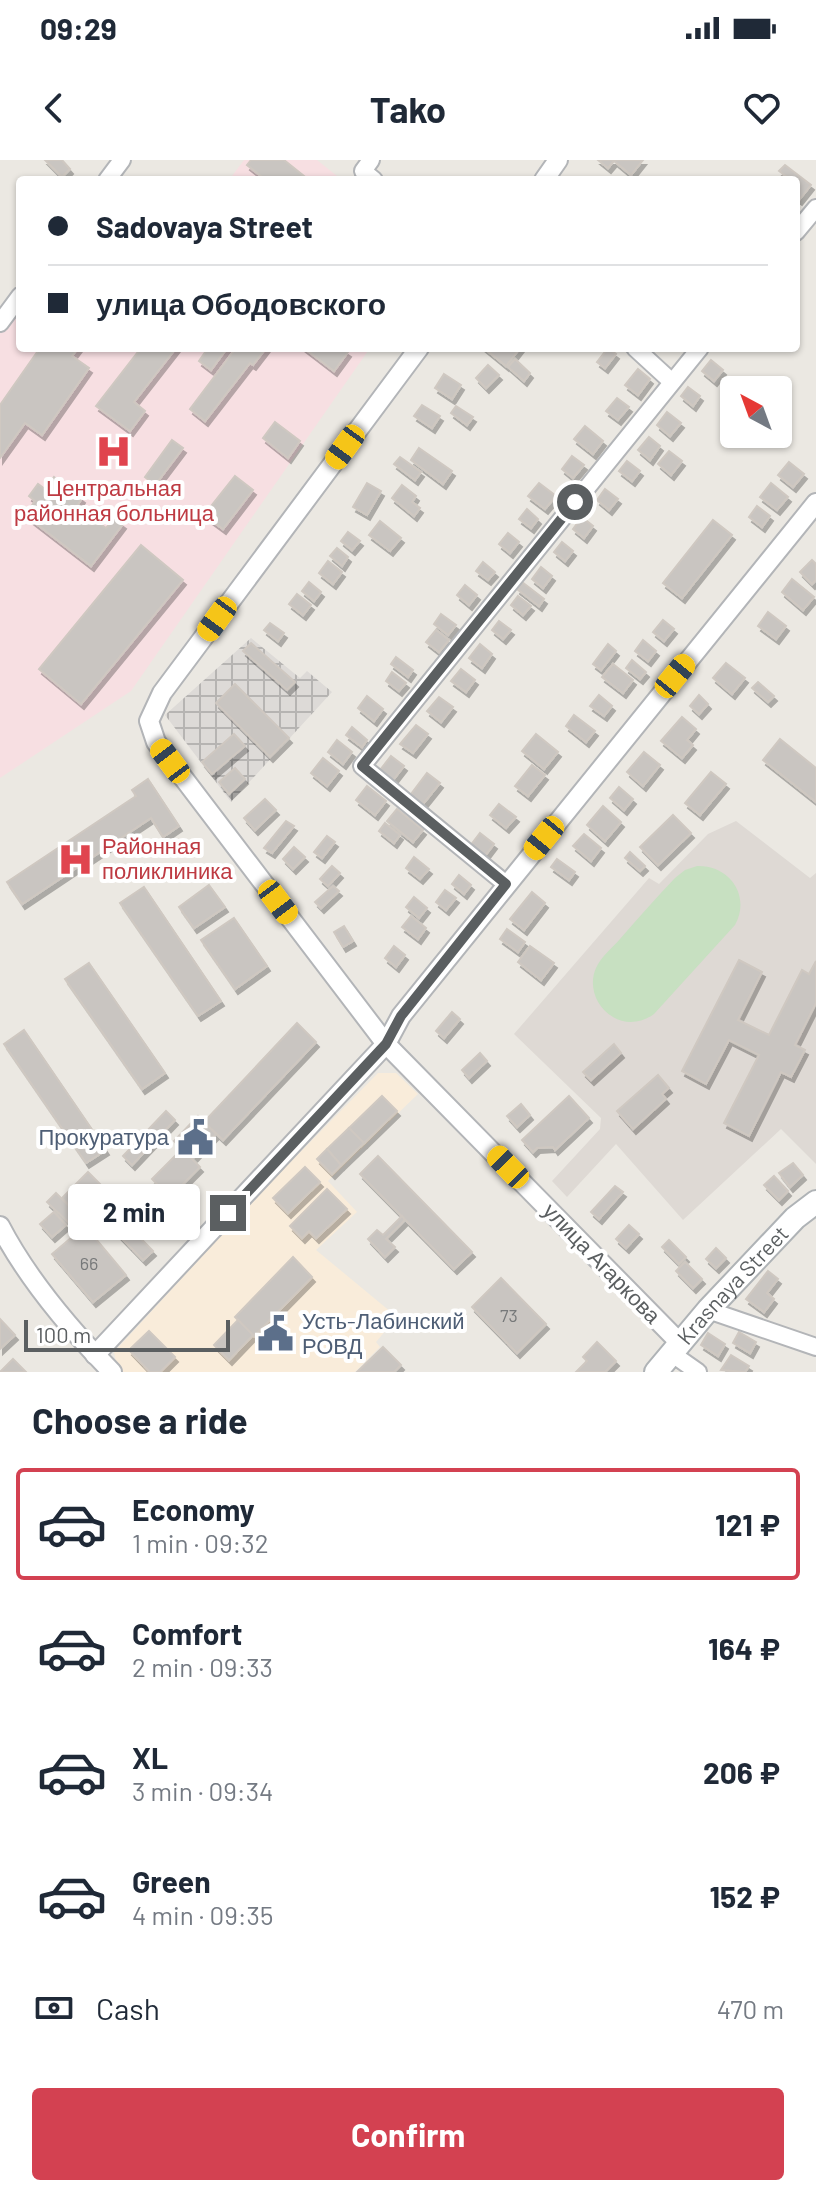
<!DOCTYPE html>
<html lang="en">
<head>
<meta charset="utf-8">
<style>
	:root { --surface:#fff; --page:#f6f6f7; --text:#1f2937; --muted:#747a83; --line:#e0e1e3; --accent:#d34151 }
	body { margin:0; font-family:Barlow,sans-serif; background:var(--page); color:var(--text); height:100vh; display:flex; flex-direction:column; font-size:30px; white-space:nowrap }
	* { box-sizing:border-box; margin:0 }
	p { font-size:26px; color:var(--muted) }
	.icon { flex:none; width:44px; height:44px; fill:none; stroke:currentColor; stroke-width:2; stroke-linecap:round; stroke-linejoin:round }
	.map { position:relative; height:1212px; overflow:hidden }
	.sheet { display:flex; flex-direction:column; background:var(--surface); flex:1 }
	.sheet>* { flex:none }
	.guide { position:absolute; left:16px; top:16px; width:784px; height:176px; border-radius:8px; box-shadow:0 2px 6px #0004; display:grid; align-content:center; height:176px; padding:0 32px; background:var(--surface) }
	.needle { width:52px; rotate:319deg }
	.controls { position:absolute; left:720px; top:216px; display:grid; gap:16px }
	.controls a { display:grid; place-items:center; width:72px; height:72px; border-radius:8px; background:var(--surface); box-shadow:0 2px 6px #0004; font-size:40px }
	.scale { position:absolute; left:24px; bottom:20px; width:206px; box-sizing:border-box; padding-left:8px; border:4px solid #5b5f61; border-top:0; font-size:22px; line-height:28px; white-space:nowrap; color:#5b5f61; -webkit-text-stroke:6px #fff; paint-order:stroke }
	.end { position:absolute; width:36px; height:36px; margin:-18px; border:10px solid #5b5f61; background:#fff; box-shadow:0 0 0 4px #fff }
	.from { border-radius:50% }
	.bubble { position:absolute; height:56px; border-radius:8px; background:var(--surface); box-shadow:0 2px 6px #0004; font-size:26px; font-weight:700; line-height:56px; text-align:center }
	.car { position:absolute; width:24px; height:48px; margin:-24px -12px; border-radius:10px; box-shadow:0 0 6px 2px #0007; background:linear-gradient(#f5c518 24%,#345 0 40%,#f5c518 0 76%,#345 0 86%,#f5c518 0) }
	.guide b { display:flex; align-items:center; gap:28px; height:76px; font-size:30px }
	.guide b+b { border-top:2px solid var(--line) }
	.guide i { width:20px; height:20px; background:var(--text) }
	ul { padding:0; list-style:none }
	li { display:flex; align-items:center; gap:24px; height:112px; margin:0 16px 12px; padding:0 16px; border:4px solid transparent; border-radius:8px }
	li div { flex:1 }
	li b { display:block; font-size:30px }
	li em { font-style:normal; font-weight:700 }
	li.current { border-color:var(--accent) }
	li>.icon { width:72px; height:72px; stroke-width:1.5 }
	h2 { padding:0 32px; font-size:36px; line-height:96px }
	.pay { display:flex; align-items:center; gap:20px; height:88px; padding:0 32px; font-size:30px }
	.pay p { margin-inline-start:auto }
	.action { display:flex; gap:16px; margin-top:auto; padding:16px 32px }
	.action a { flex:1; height:92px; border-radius:8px; background:var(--accent); color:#fff; font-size:32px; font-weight:700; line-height:92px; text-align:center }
	.status { display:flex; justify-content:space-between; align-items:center; height:56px; padding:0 40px; background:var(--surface); direction:ltr }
	.status svg { height:22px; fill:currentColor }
	header { display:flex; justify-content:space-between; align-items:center; height:104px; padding:0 32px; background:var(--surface); font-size:36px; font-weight:700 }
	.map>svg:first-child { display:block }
</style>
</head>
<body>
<div class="status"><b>09:29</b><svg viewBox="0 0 49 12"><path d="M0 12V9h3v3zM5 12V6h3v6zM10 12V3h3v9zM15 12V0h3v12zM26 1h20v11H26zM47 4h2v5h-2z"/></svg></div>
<header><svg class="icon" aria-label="back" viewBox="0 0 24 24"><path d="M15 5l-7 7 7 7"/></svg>Tako<svg class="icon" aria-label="heart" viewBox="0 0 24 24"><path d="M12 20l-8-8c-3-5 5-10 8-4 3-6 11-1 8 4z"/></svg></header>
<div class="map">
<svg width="816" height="1212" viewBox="0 0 816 1212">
	<defs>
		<pattern id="industrial-grid" width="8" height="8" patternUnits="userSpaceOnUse" patternTransform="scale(2)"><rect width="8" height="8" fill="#dddad7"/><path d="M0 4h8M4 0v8" fill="none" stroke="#b6b4b2"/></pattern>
		<filter id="shadow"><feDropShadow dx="3" dy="5" stdDeviation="0" flood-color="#0004"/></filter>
	</defs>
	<rect width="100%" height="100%" fill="#ebe8e2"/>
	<polygon fill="#f9ecda" points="378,913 396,913 418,934 328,1021 357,1052 316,1090 397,1157 376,1182 380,1187 355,1212 118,1212 114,1192 263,1030"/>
	<polygon fill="url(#industrial-grid)" points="251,478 300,518 307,511 332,532 231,642 165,555"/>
	<polygon fill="#ded9d4" points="736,661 810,718 816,713 816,1004 781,969 683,1060 616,984 567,1037 552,1021 600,969 601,958 514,874 649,718 659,724 708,674"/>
	<g fill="#f7dfe2">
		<polygon points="244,0 317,0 342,20 229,20"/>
		<polygon points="20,145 20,188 370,188 131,531 0,618 0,172"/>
	</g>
	<path fill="#c7e0c1" d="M697,706C730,705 751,736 735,765L654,854C642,863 626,865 613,857C596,847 588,826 596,808C601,797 612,788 620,779C638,758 656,738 675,718L685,710Z"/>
	<g fill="#c9c5c1" stroke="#cfc8c1" stroke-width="2" filter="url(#shadow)">
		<polygon points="45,0 62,0 70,9 62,17"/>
		<polygon points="251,0 284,0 309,20 266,20 247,5"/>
		<polygon points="598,0 643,0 631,15 614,1 608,8"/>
		<polygon points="785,5 811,25 799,40 796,38 796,20 791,20 779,11"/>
		<polygon points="40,188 78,188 72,196 89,208 42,275 25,263 0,298 0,245"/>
		<polygon points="141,188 176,188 134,242 145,251 130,271 96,246"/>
		<polygon points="208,188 227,188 211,210 199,201"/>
		<polygon points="236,188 266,188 253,205 250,203 205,261 190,249"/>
		<polygon points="304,188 342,188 348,192 334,211"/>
		<polygon points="484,188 520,188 506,206"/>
		<polygon points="608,188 616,194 605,208 597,202"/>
		<polygon points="515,199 530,213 524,221 508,207"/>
		<polygon points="711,200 723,210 714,221 702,211"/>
		<polygon points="488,205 499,215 486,228 476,218"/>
		<polygon points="638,209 650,219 638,235 625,225"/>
		<polygon points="444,214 461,225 452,239 435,228"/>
		<polygon points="688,227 700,236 693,246 681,236"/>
		<polygon points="617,238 629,247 618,260 606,251"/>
		<polygon points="422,245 440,256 432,268 414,256"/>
		<polygon points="456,246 473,257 467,265 451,253"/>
		<polygon points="667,252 681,263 670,276 657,265"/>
		<polygon points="275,262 300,281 288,298 263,278"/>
		<polygon points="585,266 603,281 593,294 574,279"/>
		<polygon points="649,277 660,286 650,300 638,290"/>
		<polygon points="172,280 183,288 155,325 145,317"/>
		<polygon points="419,288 452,311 443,324 411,300"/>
		<polygon points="669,291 682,301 671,315 658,304"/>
		<polygon points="572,296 584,305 573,318 562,309"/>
		<polygon points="400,297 421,312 415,320 394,304"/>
		<polygon points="627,301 640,311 632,321 619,311"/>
		<polygon points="789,302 804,314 793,327 778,315"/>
		<polygon points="235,316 253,330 223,369 204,355"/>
		<polygon points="54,317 82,338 77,346 106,368 115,358 123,364 91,406 25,355 35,341 29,336 38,324 45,329"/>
		<polygon points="367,323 381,331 367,355 353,347"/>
		<polygon points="539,323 556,336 545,349 528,336"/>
		<polygon points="771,323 788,337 777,350 760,337"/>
		<polygon points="402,325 416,336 412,342 420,348 414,356 392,338"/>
		<polygon points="605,329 618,339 609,350 597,340"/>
		<polygon points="757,346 770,356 762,367 749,357"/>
		<polygon points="527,349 538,359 531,368 519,359"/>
		<polygon points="582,357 593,366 584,378 573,369"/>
		<polygon points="713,360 732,375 682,438 663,423"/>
		<polygon points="380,361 401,378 390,391 369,375"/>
		<polygon points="348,372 360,381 352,390 341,381"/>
		<polygon points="508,373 519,382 510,393 499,384"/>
		<polygon points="562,382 573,391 565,401 554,392"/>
		<polygon points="141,385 183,420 81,544 39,509"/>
		<polygon points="337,388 348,397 342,406 330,396"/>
		<polygon points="812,400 816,404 816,420 812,424 800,412"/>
		<polygon points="328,401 342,412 333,424 319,413"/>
		<polygon points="483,402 495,412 488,420 476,411"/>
		<polygon points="541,407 552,416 543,428 532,419"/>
		<polygon points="792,419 814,437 803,450 782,432"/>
		<polygon points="309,422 321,432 314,441 302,431"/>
		<polygon points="522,422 544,439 539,446 517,429"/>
		<polygon points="465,425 477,435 469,445 457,435"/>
		<polygon points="297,434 311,445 303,455 289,444"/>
		<polygon points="518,436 531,446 523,455 511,445"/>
		<polygon points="768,452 786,466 776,479 758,466"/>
		<polygon points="441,454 456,465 448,475 434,464"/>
		<polygon points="663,460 674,469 664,481 653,472"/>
		<polygon points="499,461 511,470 503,479 492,470"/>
		<polygon points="270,463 284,473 278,481 264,470"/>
		<polygon points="436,470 449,480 439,492 426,482"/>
		<polygon points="643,480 656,491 648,501 635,491"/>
		<polygon points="251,483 295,522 287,530 243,491"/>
		<polygon points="480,484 492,494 482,508 469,498"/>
		<polygon points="608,484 616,491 601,510 593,504"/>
		<polygon points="396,497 413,510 408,517 391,504"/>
		<polygon points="632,500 646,512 640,519 626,508"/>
		<polygon points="726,503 745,518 732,534 713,518"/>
		<polygon points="613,504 633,520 623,533 602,517"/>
		<polygon points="461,509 475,520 466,532 451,521"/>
		<polygon points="392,512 406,523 399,531 386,521"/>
		<polygon points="758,522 774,536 768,542 752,528"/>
		<polygon points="235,524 289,578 270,597 216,543"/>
		<polygon points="599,535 612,546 604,556 590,546"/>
		<polygon points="699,535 708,544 699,554 690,546"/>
		<polygon points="367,536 383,549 374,561 358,548"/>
		<polygon points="439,537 453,547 441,562 427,551"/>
		<polygon points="574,555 595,571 586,582 566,566"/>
		<polygon points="682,557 696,569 687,580 693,585 682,598 661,581"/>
		<polygon points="416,565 428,574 413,593 400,584"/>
		<polygon points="352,567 367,580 362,587 346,575"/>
		<polygon points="234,574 245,586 212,614 202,602"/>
		<polygon points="536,574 558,592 544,609 522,591"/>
		<polygon points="780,579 816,608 816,642 763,600"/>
		<polygon points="337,580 352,592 343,604 328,592"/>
		<polygon points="644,592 660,605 643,626 627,612"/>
		<polygon points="391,596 404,606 393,620 380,610"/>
		<polygon points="323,598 339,611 327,626 311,613"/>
		<polygon points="532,605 545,615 528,636 515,626"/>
		<polygon points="235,608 245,619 229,634 219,622"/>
		<polygon points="711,612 726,624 700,655 685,643"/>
		<polygon points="427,613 440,623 423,644 411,634"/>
		<polygon points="148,619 179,666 163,677 151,658 22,744 7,722 136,636 132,630"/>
		<polygon points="367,626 386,641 375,655 356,640"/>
		<polygon points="619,627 633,639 624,650 610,638"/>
		<polygon points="265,639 276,650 255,670 244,658"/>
		<polygon points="499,644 516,657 506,668 490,655"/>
		<polygon points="603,646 621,662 605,681 587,665"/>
		<polygon points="397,649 423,670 413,682 387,661"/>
		<polygon points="673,655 691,673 658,705 640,687"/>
		<polygon points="286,661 294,666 272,693 264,688"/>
		<polygon points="385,663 400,675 394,683 379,671"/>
		<polygon points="480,673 494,684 484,697 470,686"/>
		<polygon points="584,674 601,688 591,701 573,686"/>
		<polygon points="327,676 335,682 322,698 314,692"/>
		<polygon points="294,687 305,697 293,709 283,699"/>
		<polygon points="630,692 645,706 640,711 625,698"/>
		<polygon points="414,697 429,709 420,719 406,708"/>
		<polygon points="557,699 575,712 569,720 551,707"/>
		<polygon points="332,706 340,713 328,726 320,719"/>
		<polygon points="459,715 471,725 464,734 452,724"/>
		<polygon points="209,725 225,747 194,768 179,747"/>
		<polygon points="333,726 339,731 321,748 315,742"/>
		<polygon points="144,727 221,841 198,856 120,743"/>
		<polygon points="445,730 456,738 446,750 436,742"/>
		<polygon points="532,732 545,743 524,770 510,759"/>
		<polygon points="414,737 427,748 419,758 406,747"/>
		<polygon points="411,756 426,768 418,779 402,767"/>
		<polygon points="234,758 267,806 235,829 201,780"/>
		<polygon points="344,766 353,781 343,787 334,772"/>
		<polygon points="507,769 525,782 518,792 500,779"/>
		<polygon points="394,786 405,795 396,807 385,798"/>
		<polygon points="530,786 554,803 541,820 518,802"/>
		<polygon points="739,800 762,812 738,860 769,875 802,810 809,814 816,801 816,843 795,885 805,890 791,917 781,912 749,976 724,963 759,895 729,880 706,924 682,911"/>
		<polygon points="89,803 165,913 142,929 65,819"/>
		<polygon points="452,852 460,859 444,878 436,871"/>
		<polygon points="297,863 316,882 223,980 204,962"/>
		<polygon points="24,870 106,990 86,1003 4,884"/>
		<polygon points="614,884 621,893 591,920 583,912"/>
		<polygon points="480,893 487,901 469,918 462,910"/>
		<polygon points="658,915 669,928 662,934 666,939 633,969 617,951"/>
		<polygon points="382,936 397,951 364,983 349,968"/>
		<polygon points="569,936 589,958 555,990 553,987 537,988 533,992 522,980"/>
		<polygon points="521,944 530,955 517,967 507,956"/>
		<polygon points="166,951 175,960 132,1005 123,996"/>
		<polygon points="198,956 216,974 192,999 174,981"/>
		<polygon points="349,968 364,983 341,1005 327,989"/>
		<polygon points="182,989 200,1007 170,1037 152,1019"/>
		<polygon points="327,989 341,1005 332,1014 317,999"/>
		<polygon points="378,996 472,1092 454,1109 360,1014"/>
		<polygon points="793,1003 803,1015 790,1027 779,1013"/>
		<polygon points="305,1007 320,1022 288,1053 273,1038"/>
		<polygon points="88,1012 102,1026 76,1053 62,1038"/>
		<polygon points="774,1016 788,1031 779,1040 764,1025"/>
		<polygon points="139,1026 151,1038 143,1046 131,1034"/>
		<polygon points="615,1026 623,1032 599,1059 591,1052"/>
		<polygon points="327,1029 347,1049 316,1078 309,1071 302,1078 290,1066"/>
		<polygon points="56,1033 76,1053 68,1062 47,1042"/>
		<polygon points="153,1040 173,1057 163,1069 143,1052"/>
		<polygon points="111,1048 153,1091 143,1100 102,1058"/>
		<polygon points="54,1052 66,1065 52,1077 40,1064"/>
		<polygon points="402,1056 405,1060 386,1079 395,1087 385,1097 368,1079 377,1070 383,1075"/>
		<polygon points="629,1065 639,1074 626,1088 616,1079"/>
		<polygon points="85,1066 126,1115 93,1142 52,1094"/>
		<polygon points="669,1080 686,1097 679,1104 662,1087"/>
		<polygon points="716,1088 726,1098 716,1108 706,1099"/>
		<polygon points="293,1097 312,1117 254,1176 235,1157"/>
		<polygon points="685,1102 702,1119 693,1128 676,1111"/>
		<polygon points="768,1111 778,1119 767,1133 774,1139 764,1152 746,1139"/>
		<polygon points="501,1118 546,1164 517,1193 472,1147"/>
		<polygon points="0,1159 15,1175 0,1189"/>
		<polygon points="238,1160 253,1175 229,1200 214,1185"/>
		<polygon points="149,1171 175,1197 160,1212 150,1212 129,1190"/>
		<polygon points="739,1172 756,1182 750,1193 733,1183"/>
		<polygon points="708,1173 725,1184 718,1196 701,1185"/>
		<polygon points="597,1182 616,1201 605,1212 576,1212 587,1201 583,1197"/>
		<polygon points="383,1187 401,1205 394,1212 357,1212"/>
		<polygon points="731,1195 749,1206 745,1212 721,1210"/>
		<polygon points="13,1199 26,1212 0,1212"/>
	</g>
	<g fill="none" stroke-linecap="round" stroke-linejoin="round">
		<defs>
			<g id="minor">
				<polyline points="371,0 363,11 374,20"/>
				<polyline points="107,20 122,0"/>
				<polyline points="796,72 816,48"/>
				<polyline points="0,163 20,136"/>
				<polyline points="635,188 672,222"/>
				<polyline points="506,724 362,606 700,188"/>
				<polyline points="708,1150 816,1187"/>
				<polyline points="671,1193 698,1212"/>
			</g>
			<g id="tertiary">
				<polyline points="544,20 558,0"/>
				<polyline points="419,188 162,533 149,561 156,582 386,884 679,1182"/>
				<path d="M0,1066C28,1120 70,1169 112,1212"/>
				<polyline points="95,1195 386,884 401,856 816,343"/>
			</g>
			<g id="secondary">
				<path id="s1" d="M656,1212L708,1150L795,1058L816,1042"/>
			</g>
		</defs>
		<use href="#minor" stroke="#b3b5b8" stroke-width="20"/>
		<use href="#tertiary" stroke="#b3b5b8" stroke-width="22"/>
		<use href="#secondary" stroke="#afb3b6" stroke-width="26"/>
		<use href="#minor" stroke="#fff" stroke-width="16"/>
		<use href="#tertiary" stroke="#fff" stroke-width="18"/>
		<use href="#secondary" stroke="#fff" stroke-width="22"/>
	</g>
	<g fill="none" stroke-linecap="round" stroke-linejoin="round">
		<polyline stroke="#5b5f61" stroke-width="10" points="228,1053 386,884 401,856 506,724 362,606 575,342"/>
	</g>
	<defs>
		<symbol id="hospital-bare" viewBox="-9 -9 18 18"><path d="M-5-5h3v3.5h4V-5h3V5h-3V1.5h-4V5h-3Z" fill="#e0444e" stroke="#fff" stroke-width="2.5" paint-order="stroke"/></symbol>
		<symbol id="civic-bare" viewBox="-9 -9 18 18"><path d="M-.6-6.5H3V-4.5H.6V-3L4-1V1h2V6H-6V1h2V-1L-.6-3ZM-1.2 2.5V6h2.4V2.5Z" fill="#5c6f8a" stroke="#fff" stroke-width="2.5" paint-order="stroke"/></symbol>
	</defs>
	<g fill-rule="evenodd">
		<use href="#hospital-bare" x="88" y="266" width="51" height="51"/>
		<use href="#hospital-bare" x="50" y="674" width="51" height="51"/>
		<use href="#civic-bare" x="170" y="952" width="51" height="51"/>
		<use href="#civic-bare" x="250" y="1148" width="51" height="51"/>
	</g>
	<g text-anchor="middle" stroke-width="8" stroke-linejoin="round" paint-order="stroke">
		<g font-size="18" fill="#767879">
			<text x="89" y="1110">66</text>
			<text x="509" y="1162">73</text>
		</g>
		<g font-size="22" fill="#be3a42" stroke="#fff">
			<text x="114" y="336">Центральная<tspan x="114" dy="25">районная больница</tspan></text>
			<text x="102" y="694" text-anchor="start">Районная<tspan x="102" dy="25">поликлиника</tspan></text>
		</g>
		<g font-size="22" fill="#4e5e75" stroke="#fff" text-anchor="end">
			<text x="169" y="985">Прокуратура</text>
			<text x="302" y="1169" text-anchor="start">Усть-Лабинский<tspan x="302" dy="25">РОВД</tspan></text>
		</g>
		<g font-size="22" fill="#5b5f61" stroke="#fff">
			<text transform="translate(602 1103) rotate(46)" y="8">улица Агаркова</text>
			<text dy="8" stroke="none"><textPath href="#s1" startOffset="116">Krasnaya Street</textPath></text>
		</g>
	</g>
</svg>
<div class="controls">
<a><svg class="needle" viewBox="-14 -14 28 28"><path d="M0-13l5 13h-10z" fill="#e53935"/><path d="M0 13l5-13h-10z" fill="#747a83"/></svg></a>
</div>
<div class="scale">100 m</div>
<i class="end from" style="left:575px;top:342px"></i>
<i class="end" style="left:228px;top:1053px"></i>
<div class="bubble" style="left:68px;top:1024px;width:132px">2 min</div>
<i class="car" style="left:345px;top:287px;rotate:216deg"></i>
<i class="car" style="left:217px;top:459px;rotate:216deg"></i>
<i class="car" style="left:675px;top:516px;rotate:39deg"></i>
<i class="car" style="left:170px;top:601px;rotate:323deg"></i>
<i class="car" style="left:544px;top:678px;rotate:219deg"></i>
<i class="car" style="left:278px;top:742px;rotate:143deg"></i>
<i class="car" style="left:508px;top:1007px;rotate:316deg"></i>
<div class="guide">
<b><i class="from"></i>Sadovaya Street</b>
<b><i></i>улица Ободовского</b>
</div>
</div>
<section class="sheet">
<h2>Choose a ride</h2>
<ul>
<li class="current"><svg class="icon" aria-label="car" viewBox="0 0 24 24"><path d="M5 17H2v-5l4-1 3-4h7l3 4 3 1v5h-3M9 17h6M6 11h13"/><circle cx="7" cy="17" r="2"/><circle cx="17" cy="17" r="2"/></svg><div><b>Economy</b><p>1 min · 09:32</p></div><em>121 ₽</em></li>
<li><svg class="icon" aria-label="car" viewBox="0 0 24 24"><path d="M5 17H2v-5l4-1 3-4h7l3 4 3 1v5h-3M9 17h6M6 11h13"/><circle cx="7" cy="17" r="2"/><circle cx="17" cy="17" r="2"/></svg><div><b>Comfort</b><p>2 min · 09:33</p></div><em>164 ₽</em></li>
<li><svg class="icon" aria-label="car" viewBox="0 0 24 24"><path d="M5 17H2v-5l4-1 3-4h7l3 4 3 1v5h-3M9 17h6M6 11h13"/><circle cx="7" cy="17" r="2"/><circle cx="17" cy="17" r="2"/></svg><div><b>XL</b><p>3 min · 09:34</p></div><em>206 ₽</em></li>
<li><svg class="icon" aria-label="car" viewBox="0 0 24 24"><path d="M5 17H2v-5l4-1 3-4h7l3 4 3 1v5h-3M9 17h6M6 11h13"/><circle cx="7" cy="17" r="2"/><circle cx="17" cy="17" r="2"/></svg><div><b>Green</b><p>4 min · 09:35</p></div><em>152 ₽</em></li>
</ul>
<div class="pay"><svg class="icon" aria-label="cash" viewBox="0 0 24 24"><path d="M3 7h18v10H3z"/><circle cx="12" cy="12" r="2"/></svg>Cash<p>470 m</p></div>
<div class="action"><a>Confirm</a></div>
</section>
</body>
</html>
